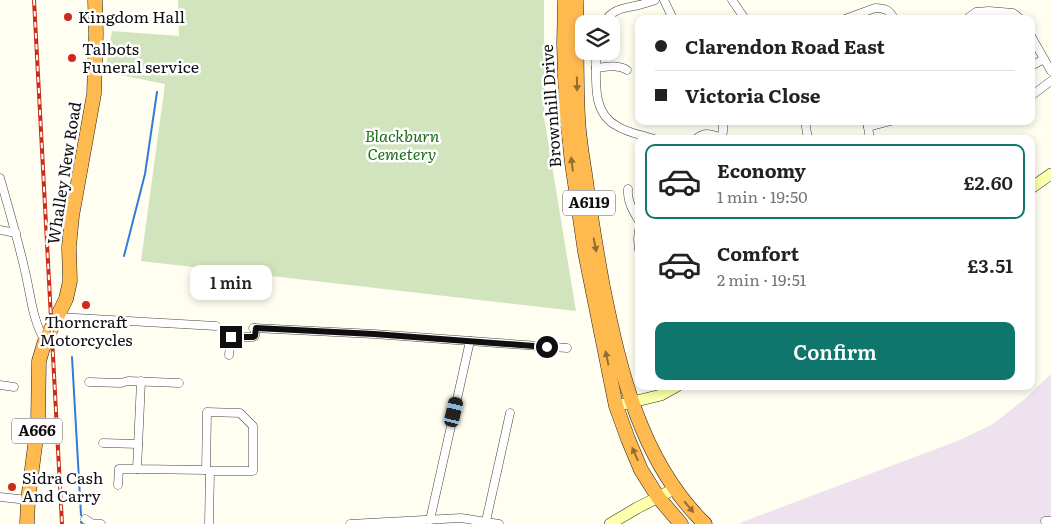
<!DOCTYPE html>
<html lang="en">
<head>
<meta charset="utf-8">
<style>
	:root { --surface:#fff; --page:#f2f2f2; --text:#222; --muted:#767676; --line:#e0e0e0; --accent:#0f766e }
	body { margin:0; font-family:Literata,serif; background:var(--page); color:var(--text); height:100vh; display:flex; flex-direction:column; font-size:19px; white-space:nowrap }
	* { box-sizing:border-box; margin:0 }
	p { font-size:16px; color:var(--muted) }
	.icon { flex:none; width:28px; height:28px; fill:none; stroke:currentColor; stroke-width:2; stroke-linecap:round; stroke-linejoin:round }
	.map { position:relative; flex:1; overflow:hidden }
	.details { position:absolute; left:635px; top:135px; width:400px; height:255px; display:flex; flex-direction:column; background:var(--surface); border-radius:10px; box-shadow:0 2px 8px #0003 }
	.details>* { flex:none }
	.guide { position:absolute; left:635px; top:15px; width:400px; height:110px; border-radius:10px; box-shadow:0 2px 8px #0003; display:grid; align-content:center; height:110px; padding:0 20px; background:var(--surface) }
	.tools { position:absolute; left:575px; top:15px; display:grid; gap:10px }
	.tools a { display:grid; place-items:center; width:45px; height:45px; border-radius:10px; background:var(--surface); box-shadow:0 2px 8px #0003; font-size:25px }
	.end { position:absolute; width:22px; height:22px; margin:-11px; border:6px solid #0f0f0f; background:#fff; box-shadow:0 0 0 2px #fff }
	.from { border-radius:50% }
	.bubble { position:absolute; height:35px; border-radius:10px; background:var(--surface); box-shadow:0 2px 8px #0003; font-size:16px; font-weight:600; line-height:35px; text-align:center }
	.car { position:absolute; width:15px; height:30px; margin:-15px -8px; border-radius:6px; box-shadow:0 0 4px 1px #0007; background:linear-gradient(#222 24%,#8ab4d8 0 40%,#222 0 76%,#8ab4d8 0 86%,#222 0) }
	.guide b { display:flex; align-items:center; gap:18px; height:48px; font-size:19px }
	.guide b+b { border-top:1px solid var(--line) }
	.guide i { width:12px; height:12px; background:var(--text) }
	ul { padding:9px 0 0; list-style:none }
	li { display:flex; align-items:center; gap:15px; height:75px; margin:0 10px 8px; padding:0 10px; border:2px solid transparent; border-radius:10px }
	li div { flex:1 }
	li b { display:block; font-size:19px }
	li em { font-style:normal; font-weight:600 }
	li.selected { border-color:var(--accent) }
	li>.icon { width:45px; height:45px; stroke-width:1.5 }
	.cta { display:flex; gap:10px; margin-top:auto; padding:10px 20px }
	.cta a { flex:1; height:58px; border-radius:10px; background:var(--accent); color:#fff; font-size:20px; font-weight:600; line-height:58px; text-align:center }
	.map>svg:first-child { display:block }
</style>
</head>
<body>
<div class="map">
<svg width="1051" height="524" viewBox="0 0 1051 524">
	<rect width="100%" height="100%" fill="#fffef1"/>
	<polygon fill="#eee2ee" points="1051,374 1051,524 740,524 742,522 960,440 993,424 1026,398"/>
	<polygon fill="#d2e4be" points="178,0 544,0 544,117 576,311 141,261 165,84 105,72 112,31 179,36"/>
	<g fill="none" stroke-linecap="round" stroke-linejoin="round">
		<g stroke="#2f7cda" stroke-width="2">
			<polyline points="124,256 145,174 157,92"/>
			<polyline points="72,357 81,515"/>
			<polyline points="81,522 82,524"/>
		</g>
		<defs>
			<g id="street">
				<polyline points="664,0 673,19"/>
				<polyline points="732,0 745,19"/>
				<polyline points="968,18 976,12 989,11 1013,13 1021,19"/>
				<path d="M845,19L875,8C885,8 890,10 894,19"/>
				<path d="M603,24C613,8 622,9 639,5C644,4 649,2 655,0"/>
				<polyline points="1031,36 1051,71"/>
				<path d="M596,51C597,77 590,112 617,126C628,133 642,135 654,139"/>
				<polyline points="1031,66 1044,59"/>
				<path d="M596,68C607,67 618,64 627,70"/>
				<polyline points="1031,96 1051,81"/>
				<polyline points="805,121 808,139"/>
				<polyline points="867,121 870,139"/>
				<polyline points="868,127 891,121"/>
				<polyline points="720,137 723,132 723,124"/>
				<path d="M696,139C704,132 713,133 721,139"/>
				<path d="M0,178C9,209 18,240 25,271C31,296 32,319 45,341"/>
				<path d="M628,189C627,201 633,211 639,221"/>
				<polyline points="0,230 16,233"/>
				<polyline points="639,230 638,239 639,250"/>
				<polyline points="58,317 216,326"/>
				<polyline points="253,328 374,334 567,348"/>
				<polyline points="229,355 231,337 253,337 255,336 255,328"/>
				<polyline points="141,381 137,469 206,470 210,471 209,524"/>
				<polyline points="89,382 121,383 128,381 179,383"/>
				<polyline points="0,385 14,387"/>
				<polyline points="103,443 138,444"/>
				<polyline points="206,470 207,412 240,413 253,426 253,471 210,471"/>
				<polyline points="118,485 119,469 137,469"/>
				<polyline points="0,497 28,500"/>
				<polyline points="85,519 93,524 101,524"/>
				<polyline points="430,520 470,341"/>
				<polyline points="486,521 510,413"/>
				<polyline points="1045,521 1051,521"/>
				<polyline points="350,524 461,518 499,524"/>
			</g>
			<g id="secondary">
				<polyline points="1031,188 1051,174"/>
				<polyline points="616,406 661,395 677,386"/>
				<polyline points="610,524 637,508 674,489"/>
			</g>
			<g id="highway">
				<polyline points="565,0 564,44 566,108 572,163 585,252 616,406 628,439 641,470 658,497 681,524"/>
				<path d="M576,0C577,39 576,79 578,118C579,137 582,156 585,174C590,212 596,249 603,287C620,371 641,462 705,524"/>
				<polyline points="27,524 28,500 38,422 39,361 45,341 66,299 70,281 69,247 72,216 94,94 96,34 95,0"/>
			</g>
		</defs>
		<use href="#street" stroke="#424242" stroke-width="9"/>
		<use href="#secondary" stroke="#313131" stroke-width="12"/>
		<use href="#highway" stroke="#202020" stroke-width="15"/>
		<use href="#street" stroke="#fff" stroke-width="8"/>
		<use href="#secondary" stroke="#fcffac" stroke-width="11"/>
		<use href="#highway" stroke="#ffba4f" stroke-width="14"/>
		<defs>
			<polyline id="rail" points="34,0 62,524"/>
		</defs>
		<use href="#rail" stroke="#cd2b18" stroke-width="4"/>
		<use href="#rail" stroke="#fff" stroke-width="2" stroke-dasharray="5.5" stroke-linecap="butt"/>
	</g>
	<defs><path id="oneway-solid" d="M-6-.8H1V-3.2L6.5 0L1 3.2V.8H-6Z" transform="scale(1.25)"/></defs>
	<g fill="#936d32">
		<use href="#oneway-solid" transform="translate(577 84) rotate(89)"/>
		<use href="#oneway-solid" transform="translate(572 164) rotate(-97)"/>
		<use href="#oneway-solid" transform="translate(595 245) rotate(79)"/>
		<use href="#oneway-solid" transform="translate(607 358) rotate(-102)"/>
		<use href="#oneway-solid" transform="translate(635 454) rotate(-114)"/>
		<use href="#oneway-solid" transform="translate(689 507) rotate(50)"/>
	</g>
	<g fill="none" stroke-linecap="round" stroke-linejoin="round">
		<polyline stroke="#0f0f0f" stroke-width="6" points="231,337 253,337 255,336 256,328 374,334 547,347"/>
	</g>
	<g fill="#cd2b18" stroke="#fff" stroke-width="2">
		<circle cx="68" cy="17" r="5"/>
		<circle cx="72" cy="58" r="5"/>
		<circle cx="86" cy="305" r="5"/>
		<circle cx="12" cy="487" r="5"/>
	</g>
	<g text-anchor="middle" stroke-width="5" stroke-linejoin="round" paint-order="stroke">
		<g fill="#fff" stroke="#575757" stroke-width="1">
			<rect x="563" y="190.5" width="52" height="25" rx="4"/>
			<rect x="12" y="418.5" width="50" height="25" rx="4"/>
		</g>
		<g font-size="15" font-weight="bold" fill="#0f0f0f">
			<text x="589" y="208">A6119</text>
			<text x="37" y="436">A666</text>
		</g>
		<g font-size="16" fill="#0f0f0f" stroke="#fff" text-anchor="start">
			<text x="78" y="23">Kingdom Hall</text>
			<text x="82" y="55">Talbots<tspan x="82" dy="18">Funeral service</tspan></text>
			<text x="86" y="328" text-anchor="middle">Thorncraft<tspan x="86" dy="18">Motorcycles</tspan></text>
			<text x="22" y="484">Sidra Cash<tspan x="22" dy="18">And Carry</tspan></text>
		</g>
		<g font-size="16" fill="#0f0f0f" stroke="#fff">
			<text transform="translate(551 106) rotate(-94)" y="6">Brownhill Drive</text>
			<text transform="translate(64 173) rotate(-81)" y="6">Whalley New Road</text>
		</g>
		<g font-size="16" font-style="italic" fill="#1d6e18" stroke="#fff">
			<text x="402" y="142">Blackburn<tspan x="402" dy="18">Cemetery</tspan></text>
		</g>
	</g>
</svg>
<div class="tools">
<a><svg class="icon" aria-label="layers" viewBox="0 0 24 24"><path d="M12 4l9 5-9 5-9-5zM3 14l9 5 9-5"/></svg></a>
</div>
<i class="end from" style="left:547px;top:347px"></i>
<i class="end" style="left:231px;top:337px"></i>
<div class="bubble" style="left:190px;top:265px;width:82px">1 min</div>
<i class="car" style="left:454px;top:412px;rotate:13deg"></i>
<div class="guide">
<b><i class="from"></i>Clarendon Road East</b>
<b><i></i>Victoria Close</b>
</div>
<section class="details">
<ul>
<li class="selected"><svg class="icon" aria-label="car" viewBox="0 0 24 24"><path d="M5 17H2v-5l4-1 3-4h7l3 4 3 1v5h-3M9 17h6M6 11h13"/><circle cx="7" cy="17" r="2"/><circle cx="17" cy="17" r="2"/></svg><div><b>Economy</b><p>1 min · 19:50</p></div><em>£2.60</em></li>
<li><svg class="icon" aria-label="car" viewBox="0 0 24 24"><path d="M5 17H2v-5l4-1 3-4h7l3 4 3 1v5h-3M9 17h6M6 11h13"/><circle cx="7" cy="17" r="2"/><circle cx="17" cy="17" r="2"/></svg><div><b>Comfort</b><p>2 min · 19:51</p></div><em>£3.51</em></li>
</ul>
<div class="cta"><a>Confirm</a></div>
</section>
</div>
</body>
</html>
